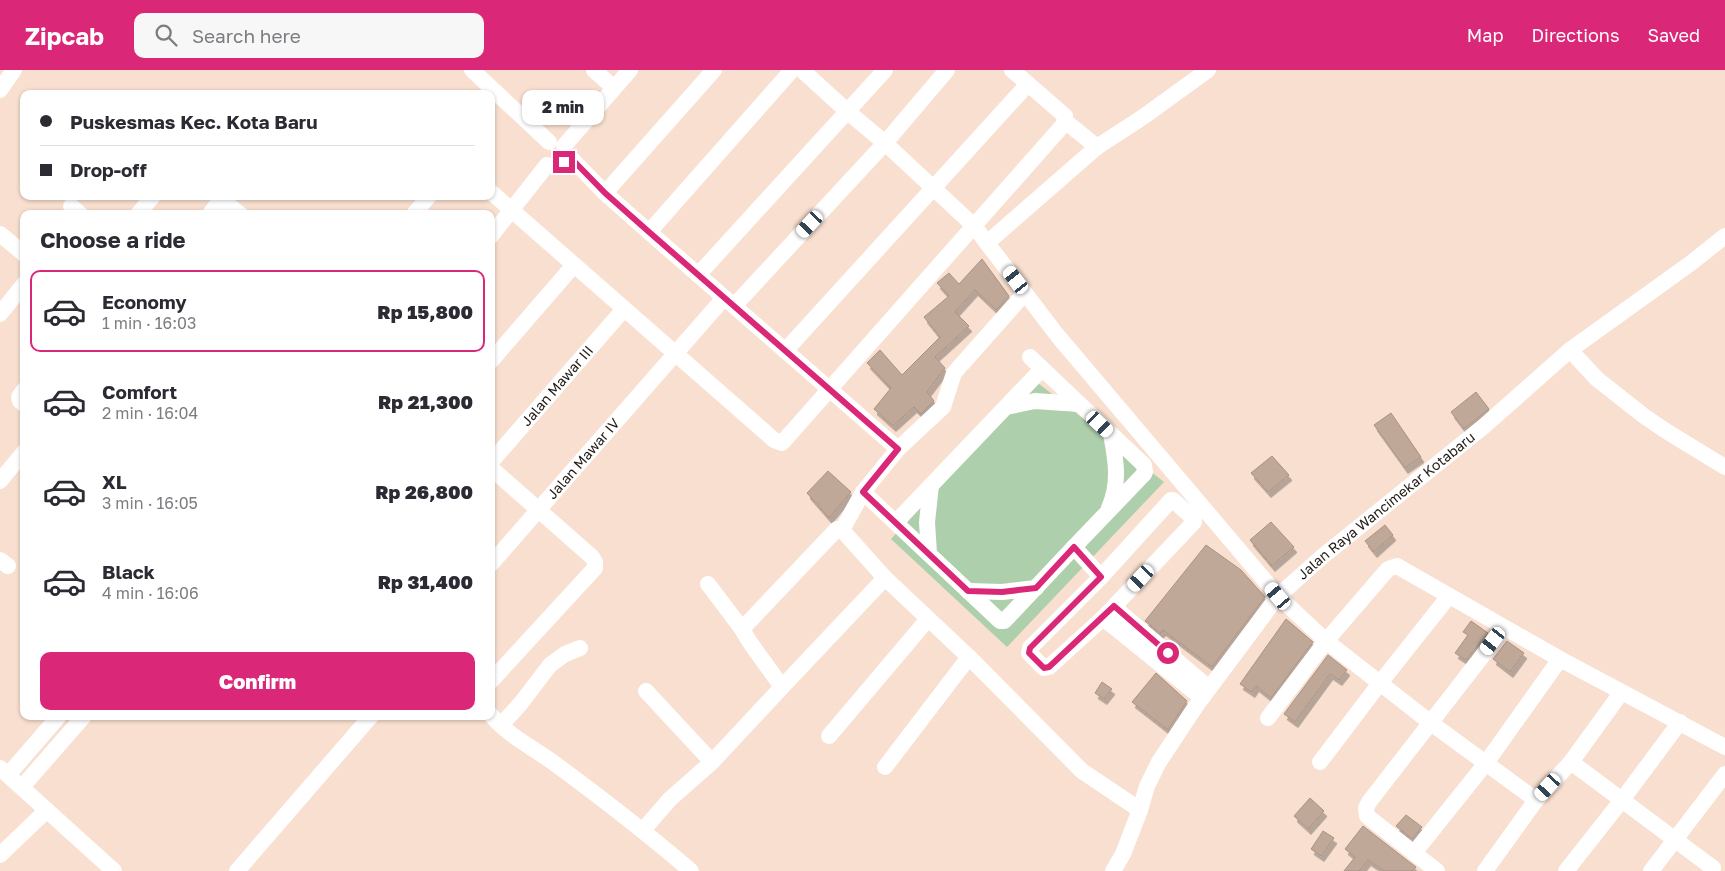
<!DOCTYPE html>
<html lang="en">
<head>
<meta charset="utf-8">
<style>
	:root { --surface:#fff; --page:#f7f7f7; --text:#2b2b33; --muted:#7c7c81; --line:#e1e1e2; --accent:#db2777 }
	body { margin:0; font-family:"Golos Text",sans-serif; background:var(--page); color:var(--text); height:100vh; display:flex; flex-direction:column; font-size:19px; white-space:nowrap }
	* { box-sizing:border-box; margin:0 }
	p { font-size:16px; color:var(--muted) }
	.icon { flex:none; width:28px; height:28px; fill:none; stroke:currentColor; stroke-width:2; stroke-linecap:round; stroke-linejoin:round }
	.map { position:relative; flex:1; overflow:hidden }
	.details { position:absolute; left:20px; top:140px; width:475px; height:510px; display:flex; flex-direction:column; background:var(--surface); border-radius:10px; box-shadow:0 1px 4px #0004 }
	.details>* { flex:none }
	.hud { position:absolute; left:20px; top:20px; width:475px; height:110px; border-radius:10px; box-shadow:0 1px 4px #0004; display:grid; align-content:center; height:110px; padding:0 20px; background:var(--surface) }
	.end { position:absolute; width:22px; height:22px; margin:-11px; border:6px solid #db2777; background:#fff; box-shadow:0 0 0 2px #fff }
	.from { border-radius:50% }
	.bubble { position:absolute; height:35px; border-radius:10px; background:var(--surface); box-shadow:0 1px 4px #0004; font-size:16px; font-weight:800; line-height:35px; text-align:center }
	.car { position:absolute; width:15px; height:30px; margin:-15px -8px; border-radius:6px; box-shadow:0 0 4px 1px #0007; background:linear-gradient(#fff 24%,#345 0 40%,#fff 0 76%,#345 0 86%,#fff 0) }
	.hud b { display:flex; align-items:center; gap:18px; height:48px; font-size:19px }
	.hud b+b { border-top:1px solid var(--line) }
	.hud i { width:12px; height:12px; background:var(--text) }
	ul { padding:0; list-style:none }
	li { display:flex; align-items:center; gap:15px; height:82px; margin:0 10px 8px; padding:0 10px; border:2px solid transparent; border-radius:10px }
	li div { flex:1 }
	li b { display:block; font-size:19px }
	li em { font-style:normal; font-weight:800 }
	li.selected { border-color:var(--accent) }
	li>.icon { width:45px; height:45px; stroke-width:1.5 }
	h2 { padding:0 20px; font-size:22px; line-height:60px }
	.button { display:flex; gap:10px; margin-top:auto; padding:10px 20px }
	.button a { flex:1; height:58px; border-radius:10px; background:var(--accent); color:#fff; font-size:20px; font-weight:800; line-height:58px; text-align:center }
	header { display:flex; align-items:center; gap:30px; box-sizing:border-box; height:70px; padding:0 25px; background:var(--accent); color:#fff }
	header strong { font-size:24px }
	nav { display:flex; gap:28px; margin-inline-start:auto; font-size:18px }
	.search { width:350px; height:45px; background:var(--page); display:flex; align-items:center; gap:12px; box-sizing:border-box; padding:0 18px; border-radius:10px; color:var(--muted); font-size:19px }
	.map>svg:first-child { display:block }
</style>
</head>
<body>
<header>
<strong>Zipcab</strong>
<div class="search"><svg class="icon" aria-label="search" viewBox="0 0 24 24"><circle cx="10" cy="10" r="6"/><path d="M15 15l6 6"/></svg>Search here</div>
<nav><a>Map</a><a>Directions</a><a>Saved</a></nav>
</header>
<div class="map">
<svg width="1725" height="801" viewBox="0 0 1725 801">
	<defs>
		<filter id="shadow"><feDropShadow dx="3" dy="5.5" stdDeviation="0" flood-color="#0004"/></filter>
	</defs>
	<rect width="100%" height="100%" fill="#f8dfcf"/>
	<polygon fill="#aecfac" points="1038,313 1164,412 1007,577 891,469"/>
	<g fill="#c0a899" stroke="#a99283" filter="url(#shadow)">
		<polygon points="982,189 1009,226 996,240 975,220 955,242 969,256 935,287 945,298 927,322 934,331 921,344 914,337 893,356 874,339 891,318 867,293 880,280 902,305 940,267 924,247 949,226 937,213 949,203 959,214"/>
		<polygon points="1476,322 1489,339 1464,359 1451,342"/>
		<polygon points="1391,343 1421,387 1405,398 1374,355"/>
		<polygon points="1272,386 1289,405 1268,422 1251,403"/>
		<polygon points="828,401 851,422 829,448 807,423"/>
		<polygon points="1271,452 1294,477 1272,496 1250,470"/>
		<polygon points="1385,455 1393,465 1374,482 1365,471"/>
		<polygon points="1206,475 1241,500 1265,527 1212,597 1163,560 1160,563 1145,551"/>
		<polygon points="1286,549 1313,572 1271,628 1256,616 1252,622 1240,614"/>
		<polygon points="1471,551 1488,563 1466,590 1455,583 1468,565 1463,562"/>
		<polygon points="1507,571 1524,583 1510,602 1493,589"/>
		<polygon points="1328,585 1347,600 1339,610 1330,604 1295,652 1284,644"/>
		<polygon points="1156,603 1187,631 1168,660 1132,632"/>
		<polygon points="1102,612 1112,619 1104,629 1095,623"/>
		<polygon points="1310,728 1324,741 1308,759 1294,746"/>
		<polygon points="1406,745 1422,757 1412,769 1396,756"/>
		<polygon points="1363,756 1408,791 1416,797 1413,801 1384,801 1368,790 1359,801 1344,801 1355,787 1345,779"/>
		<polygon points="1323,761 1334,768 1321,786 1311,779"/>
	</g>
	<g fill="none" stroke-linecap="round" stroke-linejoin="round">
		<g stroke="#fff" stroke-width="16">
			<polyline points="472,0 549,72"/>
			<polyline points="594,0 614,18"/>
			<polyline points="802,0 848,42 885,73 974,156 1057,265 1278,526 1326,571 1431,653 1536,730"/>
			<polyline points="0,20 14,0"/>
			<polyline points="1065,51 1097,77 1143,47 1208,0"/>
			<polyline points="564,76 630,0"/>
			<polyline points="567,84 605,123 649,162 898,379"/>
			<polyline points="491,122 774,370 782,373 1064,54 1065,46 1012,0"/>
			<polyline points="605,123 714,0"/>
			<polyline points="217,126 240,144"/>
			<polyline points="71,136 80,144"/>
			<polyline points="138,144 153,126"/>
			<polyline points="210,144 221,129"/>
			<polyline points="414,144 429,126"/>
			<polyline points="649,162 792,0"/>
			<polyline points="0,164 24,184"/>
			<polyline points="491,166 547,95"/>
			<polyline points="987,173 1097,77"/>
			<polyline points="698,205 885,0"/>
			<polyline points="734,236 885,73 947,0"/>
			<polyline points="0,244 24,214"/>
			<polyline points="1570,280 1597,309 1644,346 1666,361 1725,397"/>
			<polyline points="785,281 1028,14"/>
			<polyline points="1030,287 1144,395 1145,402 1144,404 1074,477"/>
			<polyline points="491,291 574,195"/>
			<polyline points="24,320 19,327 20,331 24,334"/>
			<polyline points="1006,337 1035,331 1079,334"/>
			<path id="s1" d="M491,392L624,239"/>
			<polyline points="491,398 592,487 595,492 595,498 491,611"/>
			<polyline points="0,411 24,382"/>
			<polyline points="863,422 1000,551 1004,551 1009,546 1074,477 1101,507"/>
			<polygon points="1171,430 1173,430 1194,449 1194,452 1103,548 1049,597 1044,598 1029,583 1030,578 1101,507"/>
			<path d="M1109,438C1120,413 1116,390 1111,364"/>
			<polyline points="896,452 1042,299"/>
			<polyline points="842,460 863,422 898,379 943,337 954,303 1025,223"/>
			<polyline points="929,484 927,452 931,415"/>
			<polyline points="0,490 8,496"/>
			<path id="s2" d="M491,494L724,228"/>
			<polyline points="708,514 742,559"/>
			<polyline points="968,521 1002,522 1036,518"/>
			<polyline points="1114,537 1209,618"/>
			<polyline points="1103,548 1202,628"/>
			<polyline points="782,617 885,508"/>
			<polyline points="646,621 712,692"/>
			<path d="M491,645C509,667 536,679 558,696C604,730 648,764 691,801"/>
			<polyline points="1268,648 1326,571 1388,499 1397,496 1560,589 1725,677"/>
			<polyline points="501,655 521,633 550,595 565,584 580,578"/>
			<polyline points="829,666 928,549"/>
			<polyline points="1320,692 1380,613 1449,526"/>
			<polyline points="1571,692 1713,798"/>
			<polyline points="885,697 969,587"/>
			<polyline points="0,698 114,801"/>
			<polyline points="8,705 59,646"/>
			<polyline points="22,717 84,646"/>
			<polyline points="643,760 670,729 712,692 782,617 749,571 742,559 837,459 842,460 885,508 969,587 1082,701 1140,740"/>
			<polyline points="1414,783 1486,693 1560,589"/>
			<polyline points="0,785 47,740"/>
			<polyline points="237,801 371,646"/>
			<path id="s3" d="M1113,801L1123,784L1140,740L1147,716L1159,692L1196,636L1278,526L1323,486L1483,357L1570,280L1691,193L1725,166"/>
			<polyline points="1437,801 1367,746 1366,738 1369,732 1504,558"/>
			<polyline points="1485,801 1536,730 1571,692 1621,623"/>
			<polyline points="1566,801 1622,730 1680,652"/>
			<polyline points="1651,801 1725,704"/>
		</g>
	</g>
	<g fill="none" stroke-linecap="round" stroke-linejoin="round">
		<polyline stroke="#db2777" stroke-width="6" points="564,92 567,84 605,123 649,162 898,379 863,422 968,521 1002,522 1036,518 1074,477 1101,507 1030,578 1029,583 1044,598 1049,597 1114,536 1168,583"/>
	</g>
	<g text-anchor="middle" stroke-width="4" stroke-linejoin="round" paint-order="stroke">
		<g font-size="14" fill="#221a14" stroke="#fff">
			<text dy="5" stroke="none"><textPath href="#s1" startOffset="101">Jalan Mawar III</textPath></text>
			<text dy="5" stroke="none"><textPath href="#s2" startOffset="140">Jalan Mawar IV</textPath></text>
			<text dy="5" stroke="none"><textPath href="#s3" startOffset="464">Jalan Raya Wancimekar Kotabaru</textPath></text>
		</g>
	</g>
</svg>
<i class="end from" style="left:1168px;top:583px"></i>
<i class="end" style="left:564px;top:92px"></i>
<div class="bubble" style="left:522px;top:20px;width:82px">2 min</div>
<i class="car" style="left:810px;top:154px;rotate:223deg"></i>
<i class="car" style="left:1016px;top:210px;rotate:323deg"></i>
<i class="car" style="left:1100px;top:354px;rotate:133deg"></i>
<i class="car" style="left:1141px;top:508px;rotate:223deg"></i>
<i class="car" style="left:1278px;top:526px;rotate:320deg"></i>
<i class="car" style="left:1493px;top:571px;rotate:217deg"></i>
<i class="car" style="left:1548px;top:717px;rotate:222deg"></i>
<div class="hud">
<b><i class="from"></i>Puskesmas Kec. Kota Baru</b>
<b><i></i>Drop-off</b>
</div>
<section class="details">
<h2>Choose a ride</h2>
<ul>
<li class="selected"><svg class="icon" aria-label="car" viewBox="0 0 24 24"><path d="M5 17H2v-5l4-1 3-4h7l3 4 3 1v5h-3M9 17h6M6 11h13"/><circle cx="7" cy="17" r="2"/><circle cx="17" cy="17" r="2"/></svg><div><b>Economy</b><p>1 min · 16:03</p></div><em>Rp 15,800</em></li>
<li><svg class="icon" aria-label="car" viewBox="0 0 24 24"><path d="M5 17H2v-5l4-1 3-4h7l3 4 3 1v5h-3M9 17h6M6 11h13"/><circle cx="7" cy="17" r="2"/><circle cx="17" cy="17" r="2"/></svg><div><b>Comfort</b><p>2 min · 16:04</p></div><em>Rp 21,300</em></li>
<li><svg class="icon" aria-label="car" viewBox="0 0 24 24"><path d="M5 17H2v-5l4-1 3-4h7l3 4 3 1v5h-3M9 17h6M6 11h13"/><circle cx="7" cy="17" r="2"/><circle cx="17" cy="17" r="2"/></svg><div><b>XL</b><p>3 min · 16:05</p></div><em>Rp 26,800</em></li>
<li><svg class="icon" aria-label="car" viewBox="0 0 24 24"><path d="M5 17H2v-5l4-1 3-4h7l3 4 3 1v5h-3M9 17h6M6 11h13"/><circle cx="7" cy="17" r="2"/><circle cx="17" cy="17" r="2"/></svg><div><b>Black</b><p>4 min · 16:06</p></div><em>Rp 31,400</em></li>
</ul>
<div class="button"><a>Confirm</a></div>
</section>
</div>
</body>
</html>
